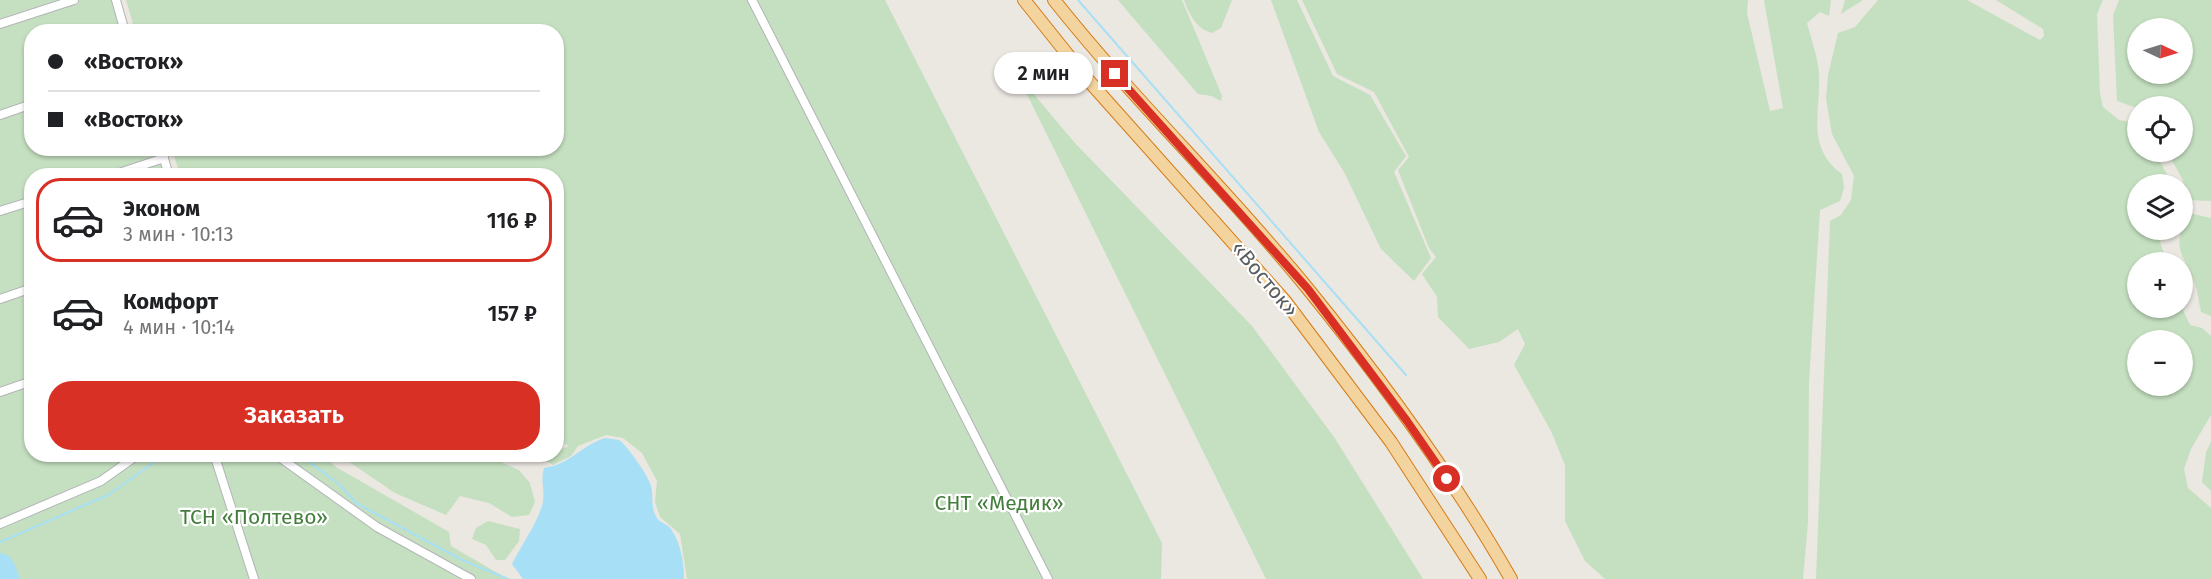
<!DOCTYPE html>
<html lang="ru">
<head>
<meta charset="utf-8">
<style>
	:root { --surface:#fff; --page:#f6f6f6; --text:#202124; --muted:#757577; --line:#e0e0e0; --accent:#d93025 }
	body { margin:0; font-family:"Fira Sans",sans-serif; background:var(--page); color:var(--text); height:100vh; display:flex; flex-direction:column; font-size:22px; white-space:nowrap }
	* { box-sizing:border-box; margin:0 }
	p { font-size:20px; color:var(--muted) }
	.icon { flex:none; width:33px; height:33px; fill:none; stroke:currentColor; stroke-width:2; stroke-linecap:round; stroke-linejoin:round }
	.map { position:relative; flex:1; overflow:hidden }
	.panel { position:absolute; left:24px; top:168px; width:540px; height:294px; display:flex; flex-direction:column; background:var(--surface); border-radius:24px; box-shadow:0 2px 4px #0004 }
	.panel>* { flex:none }
	.guide { position:absolute; left:24px; top:24px; width:540px; height:132px; border-radius:24px; box-shadow:0 2px 4px #0004; display:grid; align-content:center; height:132px; padding:0 24px; background:var(--surface) }
	.needle { width:39px; rotate:94deg }
	.controls { position:absolute; left:2127px; top:18px; display:grid; gap:12px }
	.controls a { display:grid; place-items:center; width:66px; height:66px; border-radius:50%; background:var(--surface); box-shadow:0 2px 4px #0004; font-size:30px }
	.end { position:absolute; width:27px; height:27px; margin:-14px; border:8px solid #d93025; background:#fff; box-shadow:0 0 0 3px #fff }
	.from { border-radius:50% }
	.bubble { position:absolute; height:42px; border-radius:21px; background:var(--surface); box-shadow:0 2px 4px #0004; font-size:20px; font-weight:600; line-height:42px; text-align:center }
	.guide b { display:flex; align-items:center; gap:21px; height:57px; font-size:22px }
	.guide b+b { border-top:2px solid var(--line) }
	.guide i { width:15px; height:15px; background:var(--text) }
	ul { padding:10px 0 0; list-style:none }
	li { display:flex; align-items:center; gap:18px; height:84px; margin:0 12px 9px; padding:0 12px; border:3px solid transparent; border-radius:24px }
	li div { flex:1 }
	li b { display:block; font-size:22px }
	li em { font-style:normal; font-weight:600 }
	li.active { border-color:var(--accent) }
	li>.icon { width:54px; height:54px; stroke-width:1.5 }
	.button { display:flex; gap:12px; margin-top:auto; padding:12px 24px }
	.button a { flex:1; height:69px; border-radius:24px; background:var(--accent); color:#fff; font-size:24px; font-weight:600; line-height:69px; text-align:center }
	.map>svg:first-child { display:block }
</style>
</head>
<body>
<div class="map">
<svg width="2211" height="579" viewBox="0 0 2211 579">
	<rect width="100%" height="100%" fill="#ebe7e1"/>
	<g fill="#c5e0c0" fill-rule="evenodd">
		<polygon points="0,0 116,0 125,31 32,32 32,148 161,149 169,175 32,176 32,454 322,455 336,467 449,532 451,546 508,579 0,579"/>
		<polygon points="126,0 885,0 1162,543 1161,579 687,579 680,534 660,517 655,502 657,481 642,453 623,438 606,435 578,446 571,456 553,465 536,455 556,454 557,451 569,446 556,439 556,176 180,175 172,149 556,148 556,32 135,31"/>
		<polygon points="1118,0 1182,0 1222,96 1221,101 1211,96 1198,94"/>
		<path d="M1184,0H1232L1221,28L1212,33C1195,28 1190,15 1184,0Z"/>
		<polygon points="1271,0 1297,0 1333,76 1370,95 1406,156 1394,172 1431,258 1414,281 1381,249 1344,172 1319,132"/>
		<path d="M1302,0H1748L1747,13L1770,111L1783,108L1764,0H1831L1829,16L1820,12L1807,23C1811,39 1818,57 1819,74C1821,111 1805,147 1842,174L1844,188L1840,201L1820,210L1809,382L1808,522L1803,579H1605L1585,561L1565,521V465L1551,431L1514,365L1525,344L1518,329L1499,342L1469,349L1438,317L1437,297L1422,274L1436,257L1429,248L1398,170L1409,157L1374,92L1337,74Z"/>
		<polygon points="1845,0 1863,0 1841,14"/>
		<path d="M1878,0H1967L2040,40L2044,36L2043,29L1996,0H2103L2097,14L2100,94L2103,107L2119,120L2137,123L2138,152H2155L2172,184H2138V230H2164L2160,242L2167,262H2138V308H2182L2183,288L2185,295L2183,310L2190,325L2202,328L2211,336V415L2191,449L2184,469L2188,488L2211,508V579H1816L1830,221L1841,215L1851,200L1854,176L1832,134L1826,99L1828,75L1838,33L1855,27ZM2138,340H2182V386H2138Z"/>
		<path d="M2119,0H2211V201L2185,200L2183,180L2167,152H2182V106L2137,108L2117,101L2113,15ZM2138,28H2182V74H2138Z"/>
		<polygon points="1017,74 1074,142 1252,326 1334,437 1423,579 1266,579"/>
		<path d="M2193,214L2211,218V316L2201,312C2199,303 2198,293 2195,284C2184,253 2173,254 2184,219Z"/>
		<polygon points="2211,442 2211,491 2202,482 2206,452"/>
		<polygon points="339,455 485,455 519,470 530,483 535,502 529,515 512,517 489,503 460,496 446,515 395,493"/>
		<polygon points="488,521 520,529 519,541 505,560 496,560 486,545 472,539 476,528"/>
	</g>
	<g fill="#a7e0f6">
		<path d="M605,438C609,439 615,439 619,440C626,444 650,478 651,486C654,498 650,507 657,518C660,523 668,524 671,529C681,544 684,562 684,579H523L512,564C522,544 535,527 542,506C546,493 540,481 544,468C571,464 580,446 605,438Z"/>
		<path d="M0,553C13,554 16,568 20,579H0Z"/>
	</g>
	<g fill="none" stroke-linecap="round" stroke-linejoin="round">
		<g stroke="#a7e0f6" stroke-width="2">
			<polyline points="1078,0 1406,375"/>
			<polyline points="298,454 339,484 356,503 462,560 508,579"/>
			<polyline points="0,542 108,495 166,454"/>
		</g>
		<defs>
			<g id="minor">
				<polyline points="116,0 125,32"/>
				<polyline points="752,0 1048,579"/>
				<polyline points="0,24 74,0"/>
				<polyline points="0,115 32,104"/>
				<polyline points="161,148 169,176"/>
				<polyline points="110,176 164,158"/>
				<polyline points="0,211 32,201"/>
				<polyline points="0,299 32,288"/>
				<polyline points="0,392 32,381"/>
				<polyline points="214,454 254,579"/>
				<polyline points="275,454 377,527 471,579"/>
				<polyline points="0,524 101,481 139,454"/>
			</g>
			<g id="trunk">
				<polyline points="1024,0 1088,80 1285,301 1391,442 1480,579"/>
				<path d="M1054,0C1134,101 1227,189 1308,289C1381,379 1454,479 1511,579"/>
			</g>
		</defs>
		<use href="#minor" stroke="#b2b4b7" stroke-width="10"/>
		<use href="#trunk" stroke="#d57c17" stroke-width="14"/>
		<use href="#minor" stroke="#fff" stroke-width="8"/>
		<use href="#trunk" stroke="#f4d49e" stroke-width="12"/>
	</g>
	<g fill="none" stroke-linecap="round" stroke-linejoin="round">
		<polyline stroke="#d93025" stroke-width="8" points="1115,74 1308,289 1407,421 1447,479"/>
	</g>
	<g text-anchor="middle" stroke-width="4.5" stroke-linejoin="round" paint-order="stroke">
		<g font-size="21" fill="#5a5e60" stroke="#fff">
			<text transform="translate(1265 279) rotate(50)" y="7">«Восток»</text>
		</g>
		<g font-size="21" fill="#437d3c" stroke="#fff">
			<text x="999" y="510">СНТ «Медик»</text>
			<text x="254" y="524">ТСН «Полтево»</text>
		</g>
	</g>
</svg>
<div class="controls">
<a><svg class="needle" viewBox="-14 -14 28 28"><path d="M0-13l5 13h-10z" fill="#e53935"/><path d="M0 13l5-13h-10z" fill="#757577"/></svg></a>
<a><svg class="icon" aria-label="locate" viewBox="0 0 24 24"><circle cx="12" cy="12" r="6"/><path d="M12 2v4M12 18v4M2 12h4M18 12h4"/></svg></a>
<a><svg class="icon" aria-label="layers" viewBox="0 0 24 24"><path d="M12 4l9 5-9 5-9-5zM3 14l9 5 9-5"/></svg></a>
<a>+</a>
<a>−</a>
</div>
<i class="end from" style="left:1447px;top:479px"></i>
<i class="end" style="left:1115px;top:74px"></i>
<div class="bubble" style="left:994px;top:52px;width:99px">2 мин</div>
<div class="guide">
<b><i class="from"></i>«Восток»</b>
<b><i></i>«Восток»</b>
</div>
<section class="panel">
<ul>
<li class="active"><svg class="icon" aria-label="car" viewBox="0 0 24 24"><path d="M5 17H2v-5l4-1 3-4h7l3 4 3 1v5h-3M9 17h6M6 11h13"/><circle cx="7" cy="17" r="2"/><circle cx="17" cy="17" r="2"/></svg><div><b>Эконом</b><p>3 мин · 10:13</p></div><em>116 ₽</em></li>
<li><svg class="icon" aria-label="car" viewBox="0 0 24 24"><path d="M5 17H2v-5l4-1 3-4h7l3 4 3 1v5h-3M9 17h6M6 11h13"/><circle cx="7" cy="17" r="2"/><circle cx="17" cy="17" r="2"/></svg><div><b>Комфорт</b><p>4 мин · 10:14</p></div><em>157 ₽</em></li>
</ul>
<div class="button"><a>Заказать</a></div>
</section>
</div>
</body>
</html>
